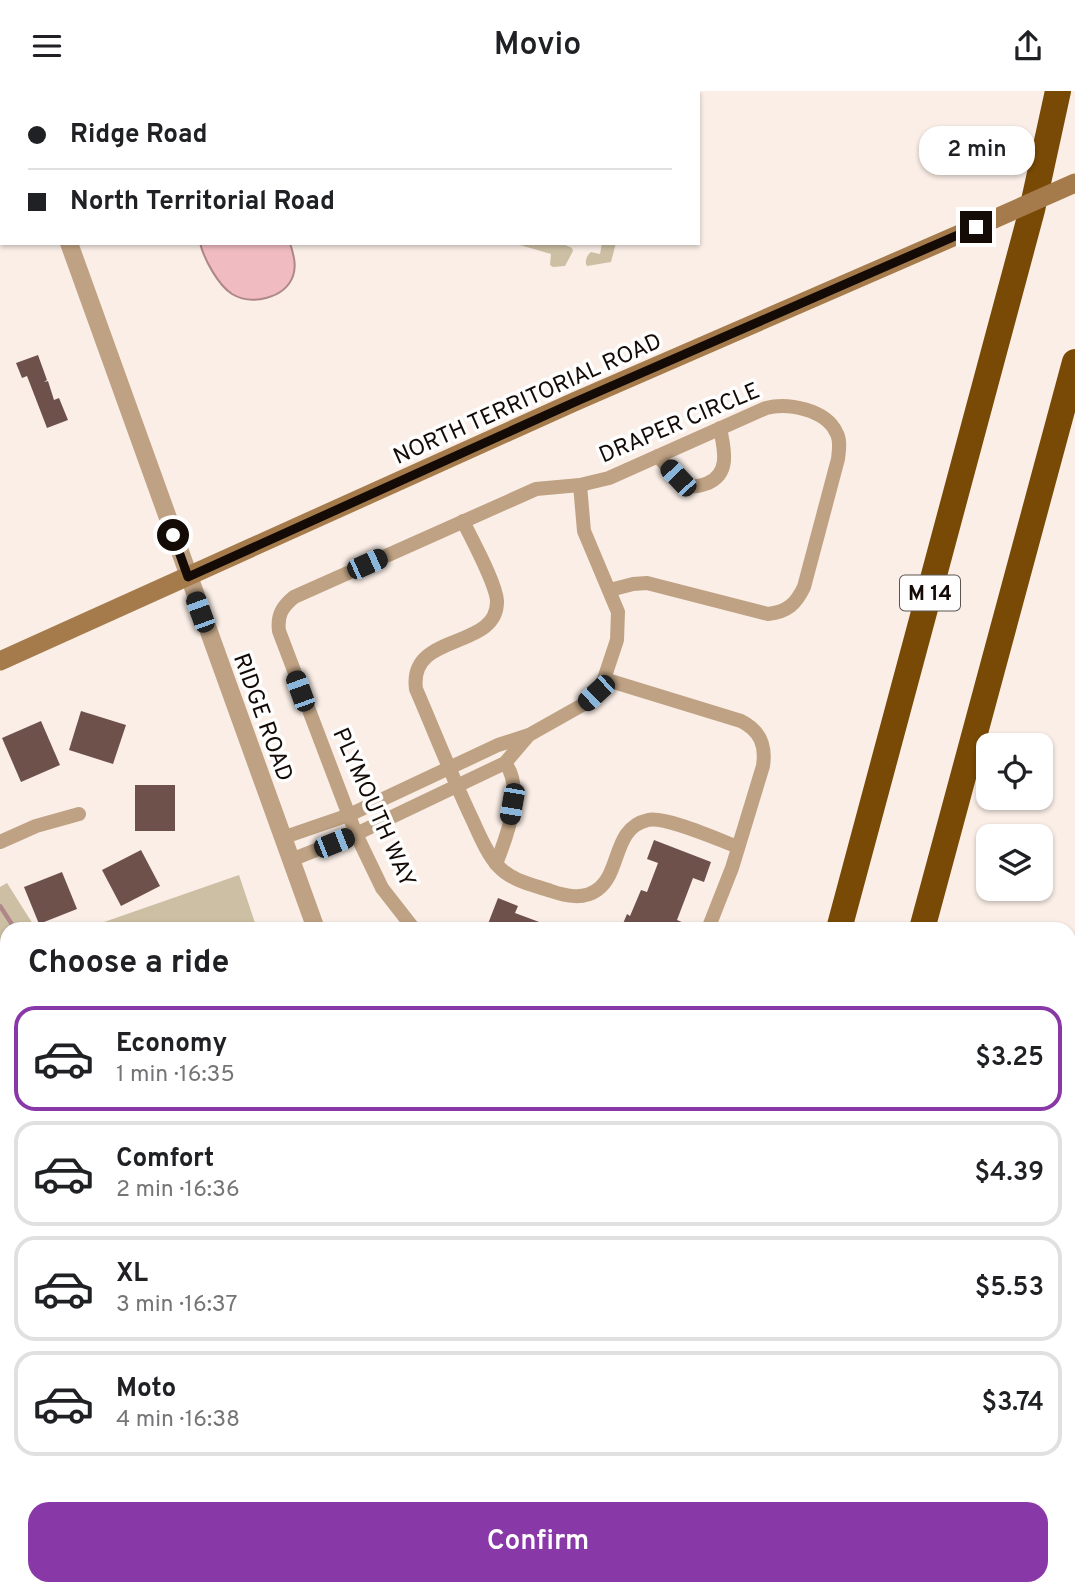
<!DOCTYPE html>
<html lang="en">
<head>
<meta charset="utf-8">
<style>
	:root { --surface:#fff; --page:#f6f6f6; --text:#202124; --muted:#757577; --line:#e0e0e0; --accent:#8938a8 }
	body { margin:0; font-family:Overpass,sans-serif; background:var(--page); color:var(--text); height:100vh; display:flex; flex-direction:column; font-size:26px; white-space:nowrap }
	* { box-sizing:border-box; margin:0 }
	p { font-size:23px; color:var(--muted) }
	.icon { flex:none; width:38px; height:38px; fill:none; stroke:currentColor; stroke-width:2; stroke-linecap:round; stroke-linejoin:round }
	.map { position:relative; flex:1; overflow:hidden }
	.details { position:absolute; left:0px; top:831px; width:1076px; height:674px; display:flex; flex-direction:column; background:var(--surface); border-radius:21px 21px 0 0; box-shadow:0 2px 5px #0004 }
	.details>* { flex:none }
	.hud { position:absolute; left:0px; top:0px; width:700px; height:154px; box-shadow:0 2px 5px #0004; display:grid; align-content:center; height:154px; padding:0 28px; background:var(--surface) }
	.controls { position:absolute; left:976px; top:642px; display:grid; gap:14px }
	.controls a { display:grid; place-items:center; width:77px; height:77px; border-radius:14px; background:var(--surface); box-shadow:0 2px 5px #0004; font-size:35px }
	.end { position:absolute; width:32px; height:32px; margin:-16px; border:9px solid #150b06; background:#fff; box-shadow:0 0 0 4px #fff }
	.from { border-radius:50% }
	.bubble { position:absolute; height:49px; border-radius:21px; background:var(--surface); box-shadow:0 2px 5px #0004; font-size:23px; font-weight:600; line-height:49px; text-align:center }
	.car { position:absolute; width:21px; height:42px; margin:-21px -10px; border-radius:9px; box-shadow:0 0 5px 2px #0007; background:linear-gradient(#222 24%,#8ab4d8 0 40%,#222 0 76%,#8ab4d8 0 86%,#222 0) }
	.hud b { display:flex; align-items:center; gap:24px; height:66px; font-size:26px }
	.hud b+b { border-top:2px solid var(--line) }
	.hud i { width:18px; height:18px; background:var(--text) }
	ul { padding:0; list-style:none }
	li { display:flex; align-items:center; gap:21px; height:105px; margin:0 14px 10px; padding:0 14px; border:4px solid var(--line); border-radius:21px }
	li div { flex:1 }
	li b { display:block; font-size:26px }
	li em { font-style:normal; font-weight:600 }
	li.selected { border-color:var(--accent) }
	li>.icon { width:63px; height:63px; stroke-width:1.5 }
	h2 { padding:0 28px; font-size:32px; line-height:84px }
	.primary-button { display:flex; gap:14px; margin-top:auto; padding:14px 28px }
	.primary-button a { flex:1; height:80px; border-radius:21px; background:var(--accent); color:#fff; font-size:28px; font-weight:600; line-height:80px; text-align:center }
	header { display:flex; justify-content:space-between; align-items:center; height:91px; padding:0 28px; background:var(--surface); font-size:32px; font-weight:600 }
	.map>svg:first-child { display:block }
</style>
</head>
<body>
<header><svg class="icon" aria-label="menu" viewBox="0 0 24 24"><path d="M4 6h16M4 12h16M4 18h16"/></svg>Movio<svg class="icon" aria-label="share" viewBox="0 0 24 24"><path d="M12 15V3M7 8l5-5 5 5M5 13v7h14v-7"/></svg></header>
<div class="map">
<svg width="1075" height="1504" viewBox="0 0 1075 1504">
	<rect width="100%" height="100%" fill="#faeee7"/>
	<g fill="#ccbfa3">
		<polygon points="513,152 561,152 572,157 573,160 565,175 553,176 550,174 551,163"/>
		<path d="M602,152H616L611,171L587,175C584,171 587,164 591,161L600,163Z"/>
		<polygon points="239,784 257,838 84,838"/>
		<polygon points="7,792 36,838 7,838 7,908 0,891 0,796"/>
		<polygon points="1075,1014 1075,1423 1069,1429 1069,1019"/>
	</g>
	<path fill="#f0bcc1" stroke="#ae8789" stroke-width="2" d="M200,152H290C293,162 297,174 293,185C285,207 252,215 232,203C218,194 204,168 200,152Z"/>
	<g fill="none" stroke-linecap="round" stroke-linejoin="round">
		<polyline stroke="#ae8789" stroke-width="4.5" points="0,815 15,838"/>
	</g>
	<g fill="#6f514c">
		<polygon points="38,264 47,289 44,291 48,290 54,309 59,307 68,329 47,337 27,285 22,287 16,272"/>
		<polygon points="81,620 126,634 113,673 69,659"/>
		<polygon points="41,630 60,674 21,691 2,647"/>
		<rect x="135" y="694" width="40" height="46"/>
		<polygon points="654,749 711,771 704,791 693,787 677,829 684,832 681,838 631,838 622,835 627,823 630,825 641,799 647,801 658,772 647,768"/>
		<polygon points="141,759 160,795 121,815 102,779"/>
		<polygon points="62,781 77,818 39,833 24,796"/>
		<polygon points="498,807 518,815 515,822 558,838 486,838"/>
		<polygon points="0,944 7,960 7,984 0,987"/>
		<polygon points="7,1002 7,1054 0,1056 0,1004"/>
		<polygon points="7,1067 7,1093 0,1070"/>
		<polygon points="0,1283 7,1283 7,1323 0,1324"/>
		<rect x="0" y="1340" width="7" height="49"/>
		<polygon points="55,1498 81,1498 84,1504 57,1504"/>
		<polygon points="152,1498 171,1498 174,1504 155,1504"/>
		<polygon points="215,1498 237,1498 240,1504 213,1504 217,1502"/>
	</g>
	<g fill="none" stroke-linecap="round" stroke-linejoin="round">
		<g stroke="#bfa283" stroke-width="14">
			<path d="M658,365C667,375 678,391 692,395C698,396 703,394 708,392C731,382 724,357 720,337"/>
			<path d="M463,430C472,449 496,492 497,510C498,560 408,540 416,598C435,642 452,686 473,730C480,745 487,763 499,776C512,790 534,794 551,800C566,805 583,809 597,799C622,781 612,737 648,729C666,725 719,749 738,756"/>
			<path d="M604,588L741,630C761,640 766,655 763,675L732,777L708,838"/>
			<polyline points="282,747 349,724 498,654 529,644 584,613 596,602 604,588 617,549 618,521 584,440 580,394"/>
			<polyline points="0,751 36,735 79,723"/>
			<polyline points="291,769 356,743 505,672 528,645"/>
			<path d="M496,773C507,745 525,698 505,672"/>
			<path d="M414,838L382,797L356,743L279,540C277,524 282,516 294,506L536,398L580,394L609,387L766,317C788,311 826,319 836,341C841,349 839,359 838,368L804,496C796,513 787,521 768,523L647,492L633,493L610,499"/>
			<polyline points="0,1158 7,1167"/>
			<polyline points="0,1465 7,1459"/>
		</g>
		<g stroke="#bfa283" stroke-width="18">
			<polyline points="14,0 14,2"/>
			<polyline points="69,152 316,838"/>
			<polyline points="559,1498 561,1504"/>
		</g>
		<polyline stroke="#a57b4c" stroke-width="19" points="0,570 574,311 976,136"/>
		<g stroke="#794a05" stroke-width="26">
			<polyline points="839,838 1032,119 1058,0"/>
			<polyline points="922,838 1075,271"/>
			<polyline points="484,1504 489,1498"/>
			<polyline points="584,1504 589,1498"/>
		</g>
		<polyline stroke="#a57b4c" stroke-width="19" points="976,136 1075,92"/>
	</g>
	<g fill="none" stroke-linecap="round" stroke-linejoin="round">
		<polyline stroke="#150b06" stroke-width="9" points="173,444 188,486 575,311 976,136"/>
	</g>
	<g text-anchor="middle" stroke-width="7" stroke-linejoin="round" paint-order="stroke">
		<rect fill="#fefefe" stroke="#5b5450" stroke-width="2" x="900" y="484.5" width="60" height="35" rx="5"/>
		<g font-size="21" font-weight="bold" fill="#150b06">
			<text x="930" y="509">M 14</text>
		</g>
		<g font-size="23" fill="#150b06" stroke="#fefefe">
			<text transform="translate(527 307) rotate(-24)" y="8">NORTH TERRITORIAL ROAD</text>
			<text transform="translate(679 331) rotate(-23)" y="8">DRAPER CIRCLE</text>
			<text transform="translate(264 626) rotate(70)" y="8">RIDGE ROAD</text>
			<text transform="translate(375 716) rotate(66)" y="8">PLYMOUTH WAY</text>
		</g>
	</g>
</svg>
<div class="controls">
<a><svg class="icon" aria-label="locate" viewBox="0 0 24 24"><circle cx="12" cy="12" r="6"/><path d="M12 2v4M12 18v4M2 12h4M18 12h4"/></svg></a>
<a><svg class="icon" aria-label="layers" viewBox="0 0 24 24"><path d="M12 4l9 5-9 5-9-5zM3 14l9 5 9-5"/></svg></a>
</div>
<i class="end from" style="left:173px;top:444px"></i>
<i class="end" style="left:976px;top:136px"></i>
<div class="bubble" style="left:919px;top:35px;width:116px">2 min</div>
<i class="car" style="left:678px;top:387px;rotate:317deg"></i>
<i class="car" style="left:367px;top:473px;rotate:66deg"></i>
<i class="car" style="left:200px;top:521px;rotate:340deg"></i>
<i class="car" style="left:300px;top:600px;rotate:340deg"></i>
<i class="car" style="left:596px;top:602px;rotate:227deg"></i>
<i class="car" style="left:512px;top:713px;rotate:190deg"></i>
<i class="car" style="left:334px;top:752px;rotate:68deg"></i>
<div class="hud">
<b><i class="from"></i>Ridge Road</b>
<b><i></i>North Territorial Road</b>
</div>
<section class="details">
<h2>Choose a ride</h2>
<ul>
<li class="selected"><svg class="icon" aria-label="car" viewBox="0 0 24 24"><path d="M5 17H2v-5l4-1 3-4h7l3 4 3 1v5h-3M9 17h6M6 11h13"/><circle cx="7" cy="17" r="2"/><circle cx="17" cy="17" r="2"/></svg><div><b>Economy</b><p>1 min · 16:35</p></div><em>$3.25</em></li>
<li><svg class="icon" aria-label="car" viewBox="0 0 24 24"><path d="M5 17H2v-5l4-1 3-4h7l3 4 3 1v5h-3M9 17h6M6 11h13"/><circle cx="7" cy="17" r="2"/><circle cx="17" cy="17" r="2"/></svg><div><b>Comfort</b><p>2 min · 16:36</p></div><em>$4.39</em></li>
<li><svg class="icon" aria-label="car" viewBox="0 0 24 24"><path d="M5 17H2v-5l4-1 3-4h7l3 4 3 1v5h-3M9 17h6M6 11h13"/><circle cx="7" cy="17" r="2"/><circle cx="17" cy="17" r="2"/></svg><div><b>XL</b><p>3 min · 16:37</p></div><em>$5.53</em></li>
<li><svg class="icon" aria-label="car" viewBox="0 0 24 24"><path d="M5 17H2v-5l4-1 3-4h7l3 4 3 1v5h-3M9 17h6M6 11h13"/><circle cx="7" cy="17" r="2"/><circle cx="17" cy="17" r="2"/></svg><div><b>Moto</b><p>4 min · 16:38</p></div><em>$3.74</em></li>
</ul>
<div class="primary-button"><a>Confirm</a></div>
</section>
</div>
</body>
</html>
